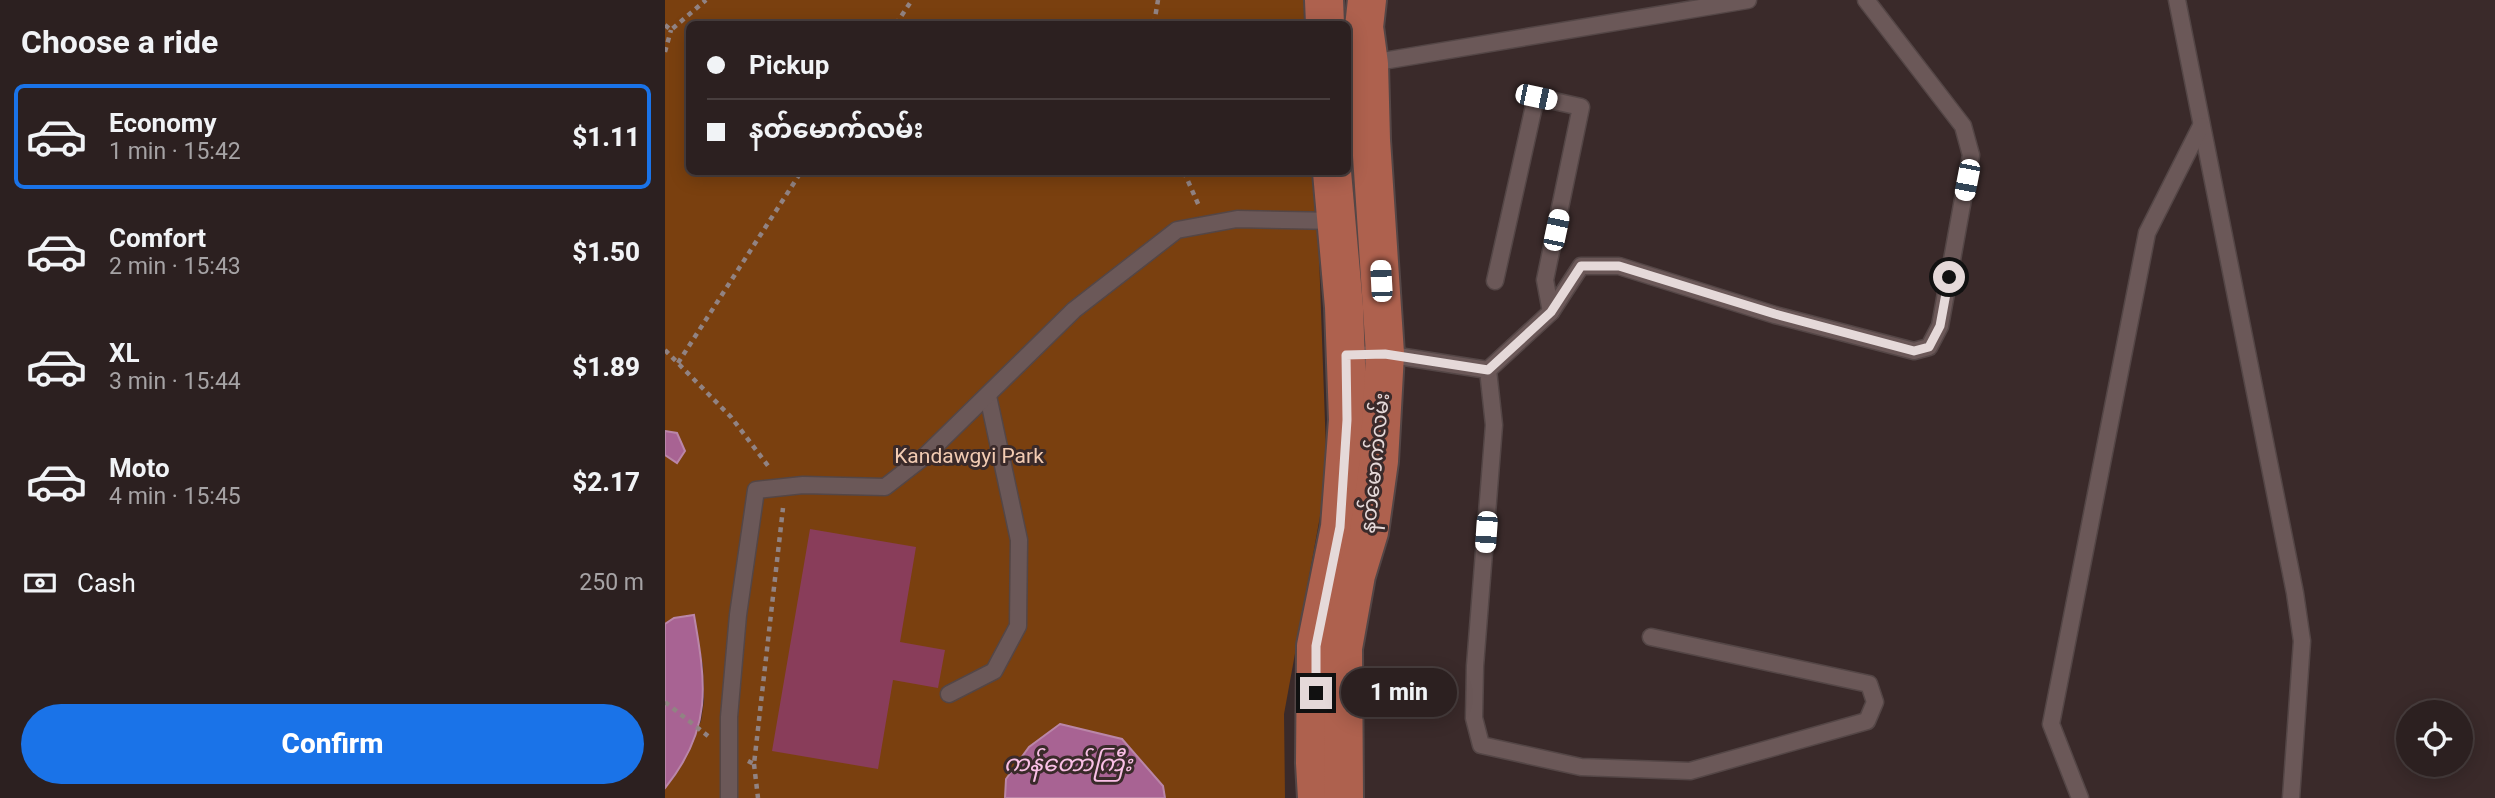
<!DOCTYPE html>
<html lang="en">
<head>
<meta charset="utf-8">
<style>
	:root { --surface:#2c2020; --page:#342829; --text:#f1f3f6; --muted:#a6a3a5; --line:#483e3e; --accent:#1a73e8 }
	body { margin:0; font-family:Roboto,"Noto Sans Myanmar",sans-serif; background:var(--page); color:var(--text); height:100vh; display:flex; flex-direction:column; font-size:26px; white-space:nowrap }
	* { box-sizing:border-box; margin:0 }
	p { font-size:23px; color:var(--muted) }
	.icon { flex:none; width:38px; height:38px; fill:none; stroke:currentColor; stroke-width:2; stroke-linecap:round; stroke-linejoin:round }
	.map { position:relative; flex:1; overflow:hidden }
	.side { display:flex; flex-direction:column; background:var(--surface); width:665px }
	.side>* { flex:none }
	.guide { position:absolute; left:21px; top:21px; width:665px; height:154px; border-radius:10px; box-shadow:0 4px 18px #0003,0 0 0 2px var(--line); display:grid; align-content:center; height:154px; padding:0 21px; background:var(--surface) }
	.buttons { position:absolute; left:1731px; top:700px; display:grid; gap:14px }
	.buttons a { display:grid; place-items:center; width:77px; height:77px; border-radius:50%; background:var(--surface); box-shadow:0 4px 18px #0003,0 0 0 2px var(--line); font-size:35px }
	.end { position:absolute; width:32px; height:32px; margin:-16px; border:9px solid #e5d9d9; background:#111; box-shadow:0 0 0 4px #111 }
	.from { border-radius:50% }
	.bubble { position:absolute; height:49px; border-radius:24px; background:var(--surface); box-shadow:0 4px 18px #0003,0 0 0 2px var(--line); font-size:23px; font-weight:800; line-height:49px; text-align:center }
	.car { position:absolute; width:21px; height:42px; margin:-21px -10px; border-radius:9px; box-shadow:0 0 5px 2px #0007; background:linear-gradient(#fff 24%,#345 0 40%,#fff 0 76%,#345 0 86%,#fff 0) }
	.guide b { display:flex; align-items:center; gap:24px; height:66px; font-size:26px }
	.guide b+b { border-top:2px solid var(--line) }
	.guide i { width:18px; height:18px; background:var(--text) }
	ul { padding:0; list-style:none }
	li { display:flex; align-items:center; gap:21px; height:105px; margin:0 14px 10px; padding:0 7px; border:4px solid transparent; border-radius:10px }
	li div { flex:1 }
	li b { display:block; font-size:26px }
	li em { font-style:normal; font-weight:800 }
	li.current { border-color:var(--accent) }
	li>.icon { width:63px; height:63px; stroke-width:1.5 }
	h2 { padding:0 21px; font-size:32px; line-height:84px }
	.pay { display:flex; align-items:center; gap:18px; height:77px; padding:0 21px; font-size:26px }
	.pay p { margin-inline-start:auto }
	.action { display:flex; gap:14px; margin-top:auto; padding:14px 21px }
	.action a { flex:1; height:80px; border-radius:42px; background:var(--accent); color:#fff; font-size:28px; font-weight:800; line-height:80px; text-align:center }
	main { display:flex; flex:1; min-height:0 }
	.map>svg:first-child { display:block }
</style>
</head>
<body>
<main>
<section class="side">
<h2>Choose a ride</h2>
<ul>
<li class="current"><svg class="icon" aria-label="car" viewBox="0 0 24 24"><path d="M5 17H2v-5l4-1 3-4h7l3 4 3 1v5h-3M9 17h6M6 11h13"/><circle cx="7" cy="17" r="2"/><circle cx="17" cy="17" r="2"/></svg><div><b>Economy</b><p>1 min · 15:42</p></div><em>$1.11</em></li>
<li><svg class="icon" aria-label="car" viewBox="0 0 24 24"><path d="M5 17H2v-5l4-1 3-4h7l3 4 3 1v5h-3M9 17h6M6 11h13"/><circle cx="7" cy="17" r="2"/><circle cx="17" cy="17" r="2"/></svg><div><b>Comfort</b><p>2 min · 15:43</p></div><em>$1.50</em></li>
<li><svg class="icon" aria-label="car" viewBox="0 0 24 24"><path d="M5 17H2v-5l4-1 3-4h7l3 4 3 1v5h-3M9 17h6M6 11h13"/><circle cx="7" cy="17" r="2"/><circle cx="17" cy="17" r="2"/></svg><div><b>XL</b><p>3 min · 15:44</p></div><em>$1.89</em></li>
<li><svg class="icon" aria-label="car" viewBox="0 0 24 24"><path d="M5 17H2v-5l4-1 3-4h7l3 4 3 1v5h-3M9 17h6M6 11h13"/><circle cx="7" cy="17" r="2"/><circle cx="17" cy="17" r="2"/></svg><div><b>Moto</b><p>4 min · 15:45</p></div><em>$2.17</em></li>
</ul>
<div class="pay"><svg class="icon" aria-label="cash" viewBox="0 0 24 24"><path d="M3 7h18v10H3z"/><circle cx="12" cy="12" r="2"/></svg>Cash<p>250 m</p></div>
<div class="action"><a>Confirm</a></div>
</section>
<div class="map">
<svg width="1830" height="798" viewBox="0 0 1830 798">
	<rect width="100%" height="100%" fill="#3a2a2a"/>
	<polygon fill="#7a400f" points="0,0 645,0 646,24 24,24 24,172 651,172 662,478 619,714 620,798 500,798 498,786 341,778 340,798 0,798 0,788 10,776 36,721 39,701 38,666 29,615 9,618 0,624 0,455 12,434 0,431"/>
	<g fill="#a86393" stroke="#ba86a8" stroke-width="2">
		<polygon points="0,431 12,433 20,451 12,463 0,455"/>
		<path d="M29,615C41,684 48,729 0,788V624L9,618Z"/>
		<polygon points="395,724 457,739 498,786 500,798 340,798 341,779 364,747"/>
	</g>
	<polygon fill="#893d5a" points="145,529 251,547 235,642 280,650 273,688 228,680 213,769 107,751"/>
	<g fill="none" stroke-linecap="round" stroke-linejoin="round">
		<defs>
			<g id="service">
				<polyline points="1512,0 1630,593 1637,641 1626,798"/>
				<polyline points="682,67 1083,0"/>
				<polyline points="830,281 871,97 916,107 880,280 886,312"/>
				<polyline points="681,355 720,354 823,370 829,425 810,666 809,718 816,745 916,767 1025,771 1202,721 1210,702 1204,684 986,637"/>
				<polyline points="823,370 886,312 916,266 954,266 1110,315 1249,351 1264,347 1275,326 1306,155 1298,126 1201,0"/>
				<polyline points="284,694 329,671 353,626 354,540 323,396"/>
				<polyline points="64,798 64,717 73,615 91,490 138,485 220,487 260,456 409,310 512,230 572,219 672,221"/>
				<polyline points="1415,798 1386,724 1482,233 1536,126"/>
			</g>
			<g id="primary">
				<polyline points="659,0 660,24"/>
				<polyline points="652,798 650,763 651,646 675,527 683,420 679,307 667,172"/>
				<polyline points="679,798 678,648 691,575 704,532 708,504 714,461 720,354 706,140 704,64 699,27 702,0"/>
			</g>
		</defs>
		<use href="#service" stroke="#544646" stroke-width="19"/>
		<use href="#primary" stroke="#544646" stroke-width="42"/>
		<g stroke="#918383" stroke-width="4.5" stroke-dasharray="5 5" stroke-linecap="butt">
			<polyline points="231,24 247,0"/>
			<polyline points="489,24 493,0"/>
			<polyline points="0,25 6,30 41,0"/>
			<polyline points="0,52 6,30"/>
			<polyline points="519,172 534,206"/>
			<polyline points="0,350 66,417 104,467"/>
			<polyline points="13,363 136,172"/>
			<polyline points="0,702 43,736"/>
			<polyline points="83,761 89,764 118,508"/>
			<polyline points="89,764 93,798"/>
		</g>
		<use href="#service" stroke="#6b5858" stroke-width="16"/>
		<use href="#primary" stroke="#ae614e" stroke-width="38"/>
	</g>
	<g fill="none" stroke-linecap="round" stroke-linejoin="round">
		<polyline stroke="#e5d9d9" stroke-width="9" points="651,693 651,646 675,527 682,420 681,355 720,354 823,370 886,312 916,266 954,266 1110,314 1249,351 1264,347 1275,326 1284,277"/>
	</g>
	<g text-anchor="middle" stroke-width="6" stroke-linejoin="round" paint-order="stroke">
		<g font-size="21" fill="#f2cbb2" stroke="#3a2a2a">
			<text x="304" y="463">Kandawgyi Park</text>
		</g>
		<g font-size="21" fill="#e5d9d9" stroke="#3a2a2a">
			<text transform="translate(710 463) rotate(-84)" y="7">နတ်မောက်လမ်း</text>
		</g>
		<g font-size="23" font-style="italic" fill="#fac0e6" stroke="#3a2a2a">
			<text x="403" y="771">ကန်တော်ကြီး</text>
		</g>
	</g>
</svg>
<div class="buttons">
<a><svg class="icon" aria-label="locate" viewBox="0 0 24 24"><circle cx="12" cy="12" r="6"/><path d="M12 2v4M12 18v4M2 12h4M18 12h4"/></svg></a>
</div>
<i class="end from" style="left:1284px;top:277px"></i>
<i class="end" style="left:651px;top:693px"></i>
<div class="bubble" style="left:676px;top:668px;width:116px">1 min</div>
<i class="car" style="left:871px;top:97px;rotate:102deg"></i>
<i class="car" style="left:1302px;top:180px;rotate:191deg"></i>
<i class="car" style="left:891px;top:230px;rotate:12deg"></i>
<i class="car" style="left:716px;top:281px;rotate:357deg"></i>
<i class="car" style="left:821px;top:532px;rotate:184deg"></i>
<div class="guide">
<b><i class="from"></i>Pickup</b>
<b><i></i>နတ်မောက်လမ်း</b>
</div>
</div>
</main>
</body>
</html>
